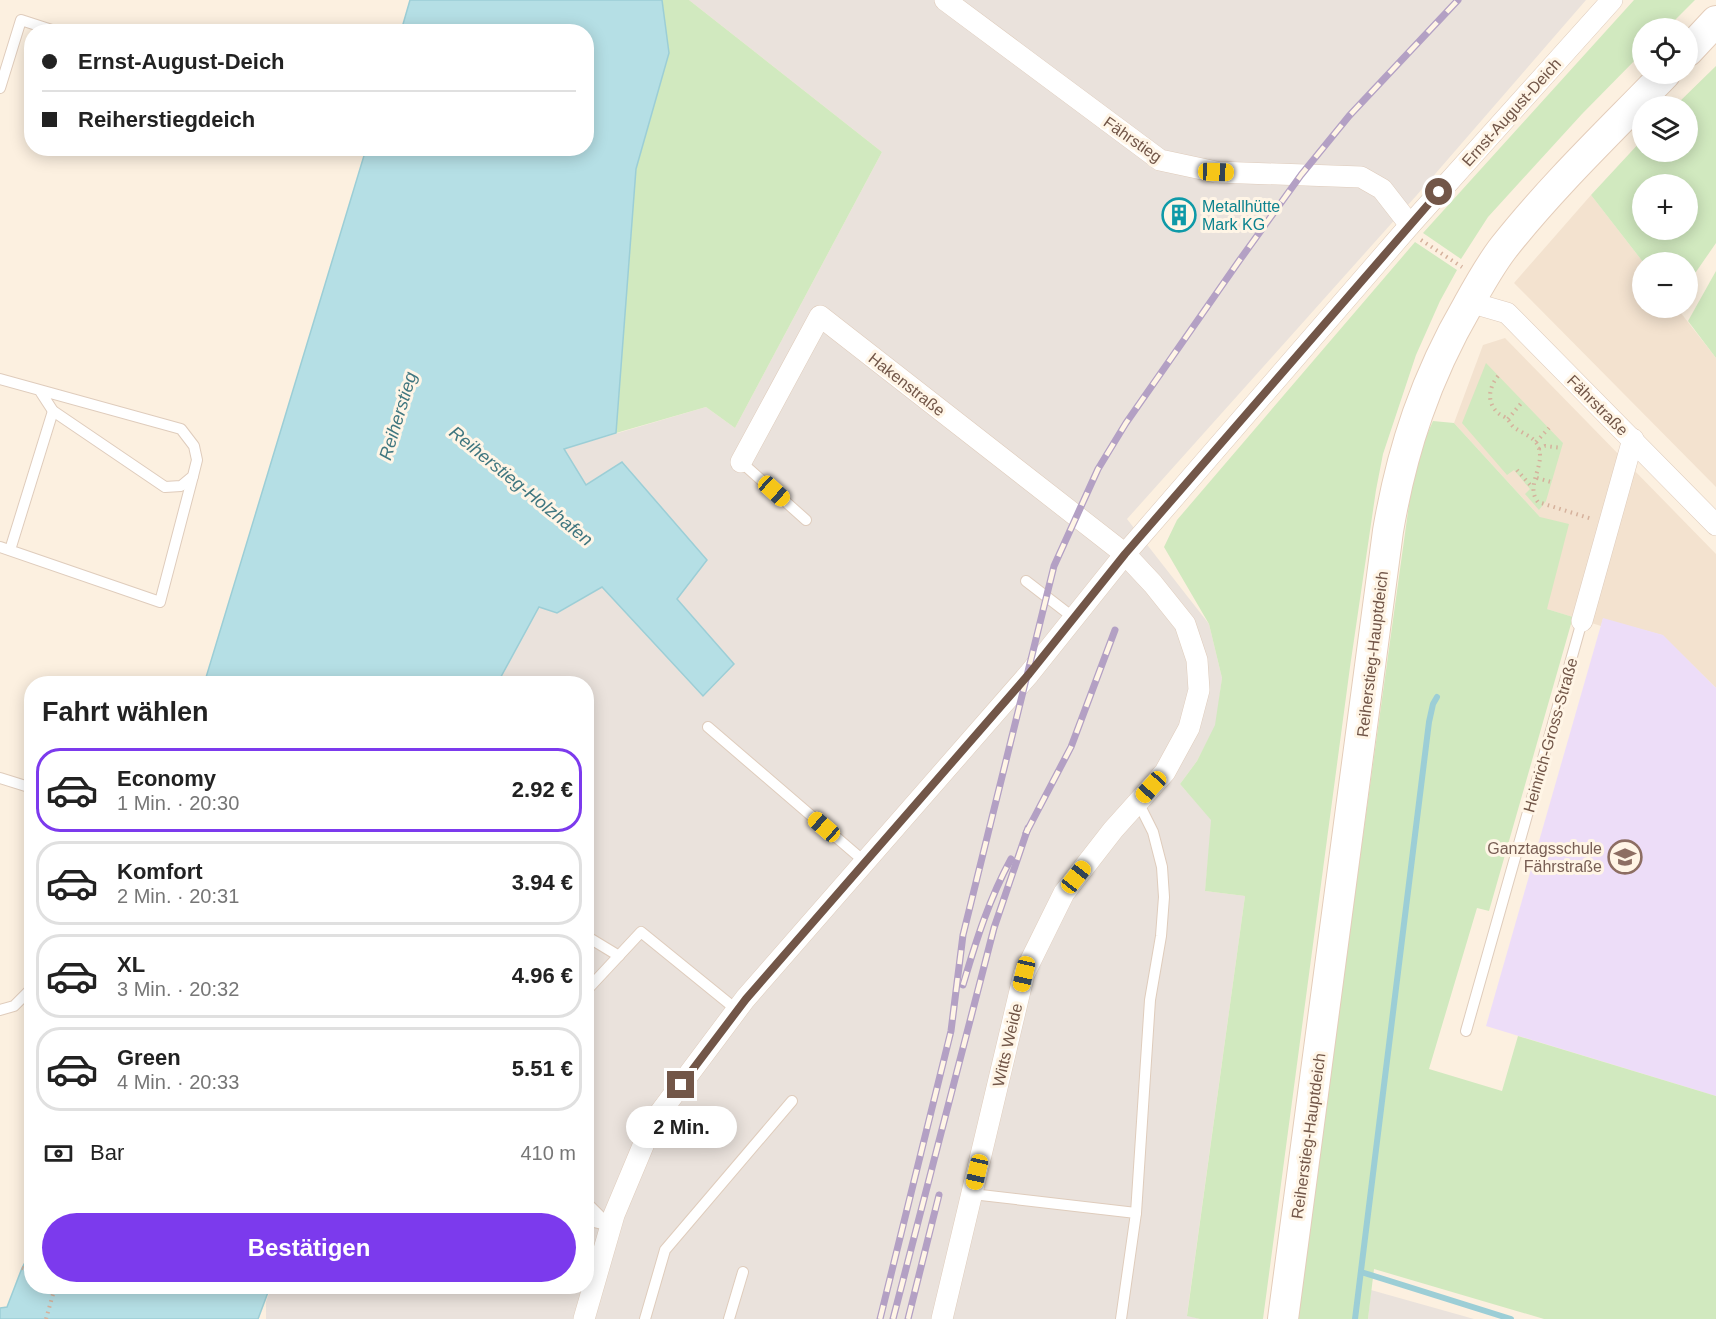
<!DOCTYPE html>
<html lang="de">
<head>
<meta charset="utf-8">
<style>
	:root { --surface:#fff; --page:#f2f2f2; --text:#222; --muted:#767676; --line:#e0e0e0; --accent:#7c3aed }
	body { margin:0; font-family:Helvetica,sans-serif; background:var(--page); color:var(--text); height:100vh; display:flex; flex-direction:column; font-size:22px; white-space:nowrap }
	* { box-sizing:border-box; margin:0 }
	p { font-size:20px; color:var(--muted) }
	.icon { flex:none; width:33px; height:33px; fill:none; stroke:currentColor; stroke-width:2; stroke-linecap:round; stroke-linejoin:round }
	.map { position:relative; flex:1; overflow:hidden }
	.panel { position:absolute; left:24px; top:676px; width:570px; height:618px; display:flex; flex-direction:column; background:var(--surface); border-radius:24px; box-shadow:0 3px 15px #0003 }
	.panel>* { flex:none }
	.top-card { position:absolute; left:24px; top:24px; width:570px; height:132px; border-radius:24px; box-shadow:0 3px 15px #0003; display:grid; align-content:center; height:132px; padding:0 18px; background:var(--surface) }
	.controls { position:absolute; left:1632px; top:18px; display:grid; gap:12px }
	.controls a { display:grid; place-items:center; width:66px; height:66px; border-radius:50%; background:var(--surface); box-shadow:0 3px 15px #0003; font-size:30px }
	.end { position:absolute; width:27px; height:27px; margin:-14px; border:8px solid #725648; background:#fff; box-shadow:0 0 0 3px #fff }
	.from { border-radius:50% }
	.bubble { position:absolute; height:42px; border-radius:21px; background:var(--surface); box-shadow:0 3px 15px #0003; font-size:20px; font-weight:700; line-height:42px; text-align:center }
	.car { position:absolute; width:18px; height:36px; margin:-18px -9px; border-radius:8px; box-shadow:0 0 4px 2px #0007; background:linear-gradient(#f5c518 24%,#345 0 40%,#f5c518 0 76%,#345 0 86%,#f5c518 0) }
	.top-card b { display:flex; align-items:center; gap:21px; height:57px; font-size:22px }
	.top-card b+b { border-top:2px solid var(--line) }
	.top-card i { width:15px; height:15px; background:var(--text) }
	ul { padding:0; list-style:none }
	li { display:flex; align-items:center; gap:18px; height:84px; margin:0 12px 9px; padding:0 6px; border:3px solid var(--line); border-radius:24px }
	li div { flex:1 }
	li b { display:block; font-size:22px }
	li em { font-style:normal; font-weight:700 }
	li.active { border-color:var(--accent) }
	li>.icon { width:54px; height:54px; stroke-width:1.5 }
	h2 { padding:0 18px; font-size:27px; line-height:72px }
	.pay { display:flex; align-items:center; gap:15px; height:66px; padding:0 18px; font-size:22px }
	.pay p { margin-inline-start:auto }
	.primary-button { display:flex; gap:12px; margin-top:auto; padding:12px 18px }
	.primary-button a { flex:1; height:69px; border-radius:36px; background:var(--accent); color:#fff; font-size:24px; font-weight:700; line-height:69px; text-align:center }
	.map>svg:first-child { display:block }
</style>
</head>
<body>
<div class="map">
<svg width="1716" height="1319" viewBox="0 0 1716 1319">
	<rect width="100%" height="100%" fill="#fcf0e0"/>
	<g fill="#f3e2cf">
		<polygon points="1591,195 1643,262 1642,308 1677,308 1716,358 1716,487 1514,283"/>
		<polygon points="1505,338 1716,554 1716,688 1662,635 1603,619 1601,626 1547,609 1540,517 1454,423 1483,345"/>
	</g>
	<g fill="#eae2dc">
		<polygon points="689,0 1586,0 1416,196 1127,519 1209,624 1222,678 1216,725 1197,761 1180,784 1212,820 1205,891 1245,896 1187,1315 1200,1319 266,1319 266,1302 271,1287 586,1287 586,684 497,684 539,607 558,613 602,587 702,695 734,664 677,599 706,560 623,462 586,486 564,449 706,407 735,428 882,152"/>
		<polygon points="1371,1290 1474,1319 1368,1319"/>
	</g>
	<polygon fill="#edddf8" points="1603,618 1663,635 1716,688 1716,1096 1486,1026"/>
	<g fill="#d1e9bf" fill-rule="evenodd">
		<polygon points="662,0 689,0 882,152 735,428 706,407 616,433 636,169 669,53"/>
		<polygon points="1634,0 1695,0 1667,28 1642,28 1642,53 1582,114 1488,217 1461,259 1423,233"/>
		<path d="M1716,66V243L1689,282L1688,281V262H1643L1591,195L1642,140V152H1688V106H1675ZM1642,184H1688V230H1642Z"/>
		<polygon points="1415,242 1457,270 1440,301 1416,355 1383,454 1376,490 1350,667 1263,1319 1200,1319 1187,1316 1245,896 1205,891 1211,820 1180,784 1197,761 1215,725 1222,678 1209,624 1164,547 1177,520"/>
		<polygon points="1716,271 1716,358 1688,321"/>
		<polygon points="1486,363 1563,443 1546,501 1539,510 1525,494 1530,489 1514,470 1507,475 1462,423"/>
		<polygon points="1433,421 1454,423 1540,517 1569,524 1547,609 1573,617 1489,911 1477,908 1429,1069 1502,1091 1518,1036 1716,1096 1716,1319 1544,1319 1374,1269 1368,1319 1296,1319 1411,490 1421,448"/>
	</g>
	<g fill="#b5dfe5" stroke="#9cced6" stroke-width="1.5">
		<polygon points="410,0 662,0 669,53 636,169 616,433 564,449 586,485 622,462 707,560 677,599 734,664 703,696 602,587 557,613 539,607 497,684 204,684 366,149 586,148 586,32 401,31"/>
		<polygon points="31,1251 32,1287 270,1287 258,1319 0,1319 0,1308 7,1307 22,1268"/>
	</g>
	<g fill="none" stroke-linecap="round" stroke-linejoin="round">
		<g stroke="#9cced6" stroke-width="6">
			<polyline points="1361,1272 1511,1319"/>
			<polyline points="1355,1319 1429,722 1433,704 1437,697"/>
		</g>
		<defs>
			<g id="lane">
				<polyline points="0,88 21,20 58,32"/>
				<polyline points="0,379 181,429 194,446 197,460 193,476 181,486 165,487 53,411 40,391"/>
				<polyline points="741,462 806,520"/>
				<polyline points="0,547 160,602 193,476"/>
				<polyline points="10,550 53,411"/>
				<polyline points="1026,581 1074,618"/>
				<polyline points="708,727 865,862"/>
				<polyline points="0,778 32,788"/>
				<polyline points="586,936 619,956"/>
				<polyline points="586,991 641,932 737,1010"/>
				<polyline points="0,1010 14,1006 32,988"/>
				<polyline points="1466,1031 1582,621"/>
				<polyline points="972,1194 1136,1213 1121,1319"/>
				<polyline points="586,1202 610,1226"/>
				<polyline points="1136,1213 1150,1000 1161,936 1164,897 1162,867 1153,832 1138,802"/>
				<polyline points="586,1220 610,1226"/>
				<polyline points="645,1319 665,1250 792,1101"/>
				<polyline points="729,1319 743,1272"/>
			</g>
			<g id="street">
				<polyline points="945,0 1160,160 1216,172 1361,177 1382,189 1410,225"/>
				<polyline points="1469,302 1507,313 1716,525"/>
				<polyline points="741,462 820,316 1125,554 1153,584 1185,624 1197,660 1199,690 1189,728 1165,772 1113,830 1064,893 1024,974 942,1319"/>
				<polyline points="1582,621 1633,439"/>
				<polyline points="584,1319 614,1215 653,1122 745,999 1029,674 1125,554 1410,225 1612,0"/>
			</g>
			<g id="secondary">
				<polyline points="1688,51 1716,21"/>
				<path d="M1283,1319L1388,531C1402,449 1426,377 1468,305C1479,285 1490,265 1504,247C1553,185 1611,130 1665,74"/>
			</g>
		</defs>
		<use href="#lane" stroke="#dfccbc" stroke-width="12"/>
		<use href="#street" stroke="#dfccbc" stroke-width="22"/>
		<use href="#secondary" stroke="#e4cdba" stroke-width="32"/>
		<g stroke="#d5b19c" stroke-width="4" stroke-dasharray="1.5 4.5" stroke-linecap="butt">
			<polyline points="1421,240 1462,267"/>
			<path d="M1498,376C1489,387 1486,402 1498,413C1500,415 1503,416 1506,418C1510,421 1510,425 1515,428C1522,433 1532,436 1537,444C1548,464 1524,485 1538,502L1592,519"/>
			<polyline points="1508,419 1523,401"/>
			<polyline points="1536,442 1549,428"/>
			<polyline points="1539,449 1545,446 1562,448"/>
			<polyline points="1517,470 1532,487"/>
			<polyline points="1537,478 1551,482"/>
			<polyline points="22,1268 32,1271"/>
			<polyline points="46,1319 55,1287"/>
		</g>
		<use href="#lane" stroke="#fff" stroke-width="10"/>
		<use href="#street" stroke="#fff" stroke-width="21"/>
		<use href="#secondary" stroke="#fff" stroke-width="30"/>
		<defs>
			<g id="rail">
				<polyline points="1026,833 1071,747 1115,630"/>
				<path d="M963,985C976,941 989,899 1011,859"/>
				<polyline points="880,1319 951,1031 963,935 1054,566 1098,469 1126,423 1239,261 1301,175 1349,116 1458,0"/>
				<polyline points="893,1319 994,928 1028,828"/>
				<polyline points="908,1319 939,1195"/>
			</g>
		</defs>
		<use href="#rail" stroke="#b3a0c4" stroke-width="7"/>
		<use href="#rail" stroke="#fff5e6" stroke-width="4.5" stroke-dasharray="14" stroke-linecap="butt"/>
	</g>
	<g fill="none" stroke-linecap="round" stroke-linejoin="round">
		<polyline stroke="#725648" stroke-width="8" points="681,1085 746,999 1029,674 1125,554 1439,192"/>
	</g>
	<defs>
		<symbol id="building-ring" viewBox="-11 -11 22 22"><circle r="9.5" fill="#fff5e6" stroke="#0f9aa8" stroke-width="1.5"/><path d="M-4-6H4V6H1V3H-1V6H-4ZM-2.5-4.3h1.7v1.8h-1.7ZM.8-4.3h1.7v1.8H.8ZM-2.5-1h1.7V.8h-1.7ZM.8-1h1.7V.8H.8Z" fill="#0f9aa8"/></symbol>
		<symbol id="school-ring" viewBox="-11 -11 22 22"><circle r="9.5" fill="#fff5e6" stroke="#8d6e63" stroke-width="1.5"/><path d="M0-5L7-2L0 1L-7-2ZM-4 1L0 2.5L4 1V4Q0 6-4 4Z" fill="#8d6e63"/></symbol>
	</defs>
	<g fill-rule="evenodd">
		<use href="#building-ring" x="1160" y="196" width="38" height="38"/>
		<use href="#school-ring" x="1606" y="838" width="38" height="38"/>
	</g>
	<g text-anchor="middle" stroke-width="6" stroke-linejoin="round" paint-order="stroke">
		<g font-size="16" fill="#725648" stroke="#fff5e6">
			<text transform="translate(1511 112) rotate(-48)" y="6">Ernst-August-Deich</text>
			<text transform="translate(1133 139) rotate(35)" y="6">Fährstieg</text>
			<text transform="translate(907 384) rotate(38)" y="6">Hakenstraße</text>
			<text transform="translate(1598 405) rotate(45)" y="6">Fährstraße</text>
			<text transform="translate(1372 654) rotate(-83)" y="6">Reiherstieg-Hauptdeich</text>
			<text transform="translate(1550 735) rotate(-74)" y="6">Heinrich-Gross-Straße</text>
			<text transform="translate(1007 1045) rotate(-77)" y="6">Witts Weide</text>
			<text transform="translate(1308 1136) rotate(-82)" y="6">Reiherstieg-Hauptdeich</text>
		</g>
		<g font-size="16" fill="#0d838f" stroke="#fff5e6" text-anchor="start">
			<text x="1202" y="212">Metallhütte<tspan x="1202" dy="18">Mark KG</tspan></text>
		</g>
		<g font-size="16" fill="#785e54" stroke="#fff5e6" text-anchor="end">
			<text x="1602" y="854">Ganztagsschule<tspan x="1602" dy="18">Fährstraße</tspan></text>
		</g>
		<g font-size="18" font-style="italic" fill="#3f767f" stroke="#fff5e6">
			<text transform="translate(398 416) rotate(-73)" y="6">Reiherstieg</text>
			<text transform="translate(521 486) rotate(39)" y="6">Reiherstieg-Holzhafen</text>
		</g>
	</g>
</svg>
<div class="controls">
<a><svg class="icon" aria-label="locate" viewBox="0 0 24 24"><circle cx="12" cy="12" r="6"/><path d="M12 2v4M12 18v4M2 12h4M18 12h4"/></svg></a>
<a><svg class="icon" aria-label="layers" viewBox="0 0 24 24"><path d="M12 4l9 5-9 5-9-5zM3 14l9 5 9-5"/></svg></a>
<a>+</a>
<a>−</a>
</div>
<i class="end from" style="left:1439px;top:192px"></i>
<i class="end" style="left:681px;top:1085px"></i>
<div class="bubble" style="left:626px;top:1106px;width:111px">2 Min.</div>
<i class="car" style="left:1216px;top:172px;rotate:92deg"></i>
<i class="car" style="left:774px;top:491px;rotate:132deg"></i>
<i class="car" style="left:1151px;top:787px;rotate:222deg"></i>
<i class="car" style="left:824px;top:827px;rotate:311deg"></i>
<i class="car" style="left:1076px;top:877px;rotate:38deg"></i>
<i class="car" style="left:1024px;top:974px;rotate:193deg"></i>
<i class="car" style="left:977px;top:1172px;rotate:193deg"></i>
<div class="top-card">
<b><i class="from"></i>Ernst-August-Deich</b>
<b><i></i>Reiherstiegdeich</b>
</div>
<section class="panel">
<h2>Fahrt wählen</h2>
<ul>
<li class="active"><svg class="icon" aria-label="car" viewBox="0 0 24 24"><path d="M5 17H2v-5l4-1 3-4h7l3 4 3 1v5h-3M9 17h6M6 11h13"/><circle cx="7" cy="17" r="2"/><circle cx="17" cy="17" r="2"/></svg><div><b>Economy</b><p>1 Min. · 20:30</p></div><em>2.92 €</em></li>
<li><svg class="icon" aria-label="car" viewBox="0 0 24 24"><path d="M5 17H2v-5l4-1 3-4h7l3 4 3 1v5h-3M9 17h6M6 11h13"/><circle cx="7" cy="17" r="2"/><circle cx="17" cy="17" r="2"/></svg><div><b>Komfort</b><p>2 Min. · 20:31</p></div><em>3.94 €</em></li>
<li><svg class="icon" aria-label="car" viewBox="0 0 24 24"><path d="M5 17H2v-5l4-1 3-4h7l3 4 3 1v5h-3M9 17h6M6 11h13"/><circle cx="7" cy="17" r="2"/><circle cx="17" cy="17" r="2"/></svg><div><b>XL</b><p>3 Min. · 20:32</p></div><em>4.96 €</em></li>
<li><svg class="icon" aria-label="car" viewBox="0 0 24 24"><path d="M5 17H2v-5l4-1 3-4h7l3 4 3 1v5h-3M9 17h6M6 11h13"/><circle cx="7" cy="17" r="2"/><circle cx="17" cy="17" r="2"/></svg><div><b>Green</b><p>4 Min. · 20:33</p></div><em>5.51 €</em></li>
</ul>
<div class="pay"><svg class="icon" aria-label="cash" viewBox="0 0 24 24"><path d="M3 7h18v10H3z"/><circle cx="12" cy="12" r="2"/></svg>Bar<p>410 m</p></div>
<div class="primary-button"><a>Bestätigen</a></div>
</section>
</div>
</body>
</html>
